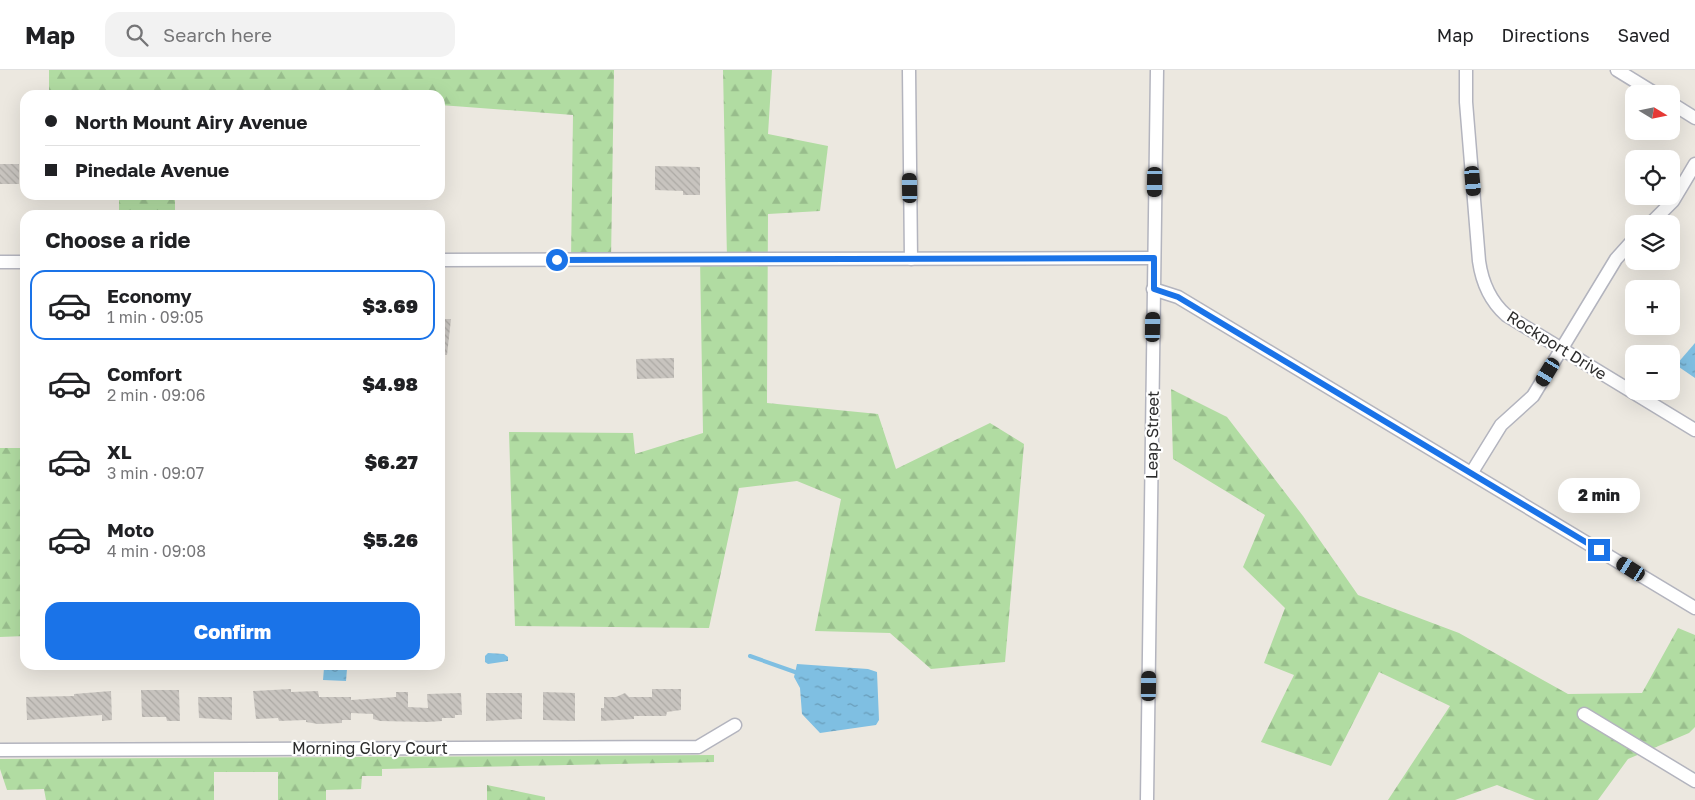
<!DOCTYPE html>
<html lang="en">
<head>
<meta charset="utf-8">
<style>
	:root { --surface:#fff; --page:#f2f2f2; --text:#202124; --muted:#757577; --line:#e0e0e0; --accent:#1a73e8 }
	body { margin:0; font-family:"Golos Text",sans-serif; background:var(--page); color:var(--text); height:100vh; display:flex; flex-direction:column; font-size:19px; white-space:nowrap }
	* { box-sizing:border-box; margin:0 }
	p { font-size:16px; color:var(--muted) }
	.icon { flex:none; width:28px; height:28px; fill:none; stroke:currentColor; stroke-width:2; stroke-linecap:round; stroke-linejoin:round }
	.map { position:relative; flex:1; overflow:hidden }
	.side { position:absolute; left:20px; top:140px; width:425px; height:460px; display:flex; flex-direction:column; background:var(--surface); border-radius:15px; box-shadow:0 5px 20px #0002 }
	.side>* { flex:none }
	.top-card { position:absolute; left:20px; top:20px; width:425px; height:110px; border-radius:15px; box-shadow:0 5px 20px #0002; display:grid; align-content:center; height:110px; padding:0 25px; background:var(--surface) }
	.needle { width:32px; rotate:100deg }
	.controls { position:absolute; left:1625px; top:15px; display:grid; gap:10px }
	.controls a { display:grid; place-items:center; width:55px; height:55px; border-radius:10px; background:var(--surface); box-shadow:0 5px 20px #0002; font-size:25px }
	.end { position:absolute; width:22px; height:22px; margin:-11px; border:6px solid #1a73e8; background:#fff; box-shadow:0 0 0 2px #fff }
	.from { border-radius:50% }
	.bubble { position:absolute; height:35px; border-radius:15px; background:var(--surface); box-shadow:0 5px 20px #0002; font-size:16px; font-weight:800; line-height:35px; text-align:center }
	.car { position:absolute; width:15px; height:30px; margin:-15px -8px; border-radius:6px; box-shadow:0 0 4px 1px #0007; background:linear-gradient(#222 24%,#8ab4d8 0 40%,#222 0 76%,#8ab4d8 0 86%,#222 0) }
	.top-card b { display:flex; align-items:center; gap:18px; height:48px; font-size:19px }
	.top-card b+b { border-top:1px solid var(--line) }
	.top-card i { width:12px; height:12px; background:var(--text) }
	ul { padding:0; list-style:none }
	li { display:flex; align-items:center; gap:15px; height:70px; margin:0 10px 8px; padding:0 15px; border:2px solid transparent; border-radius:15px }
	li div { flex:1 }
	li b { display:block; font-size:19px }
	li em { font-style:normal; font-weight:800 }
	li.selected { border-color:var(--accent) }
	li>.icon { width:45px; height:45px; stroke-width:1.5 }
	h2 { padding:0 25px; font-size:22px; line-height:60px }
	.cta { display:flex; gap:10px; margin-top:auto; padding:10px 25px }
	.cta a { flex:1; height:58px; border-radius:15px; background:var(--accent); color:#fff; font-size:20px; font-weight:800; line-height:58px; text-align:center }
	header { display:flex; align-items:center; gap:30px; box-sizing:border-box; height:70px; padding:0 25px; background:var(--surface); border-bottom:1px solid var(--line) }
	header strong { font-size:24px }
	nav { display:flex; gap:28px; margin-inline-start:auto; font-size:18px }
	.search { width:350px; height:45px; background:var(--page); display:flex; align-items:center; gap:12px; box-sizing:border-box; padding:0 18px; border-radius:15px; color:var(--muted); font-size:19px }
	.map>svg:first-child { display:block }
</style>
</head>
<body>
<header>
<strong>Map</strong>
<div class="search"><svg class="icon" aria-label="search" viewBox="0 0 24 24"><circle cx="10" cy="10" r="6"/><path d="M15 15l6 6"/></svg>Search here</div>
<nav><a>Map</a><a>Directions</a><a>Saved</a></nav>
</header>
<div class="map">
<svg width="1695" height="730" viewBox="0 0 1695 730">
	<defs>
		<pattern id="forest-firs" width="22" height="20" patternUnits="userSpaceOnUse" patternTransform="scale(1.25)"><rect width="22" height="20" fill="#b1dca2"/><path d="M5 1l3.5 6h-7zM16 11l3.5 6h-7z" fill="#98bd8c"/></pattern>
		<pattern id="water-ripples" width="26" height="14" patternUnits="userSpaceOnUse" patternTransform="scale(1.25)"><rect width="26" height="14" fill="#7fbfe2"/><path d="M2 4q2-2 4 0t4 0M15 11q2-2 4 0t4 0" fill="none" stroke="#689bb7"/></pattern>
		<pattern id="building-back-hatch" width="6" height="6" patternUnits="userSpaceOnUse" patternTransform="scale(1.25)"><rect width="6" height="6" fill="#c8c4bf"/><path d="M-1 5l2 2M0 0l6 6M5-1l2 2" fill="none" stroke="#aca9a4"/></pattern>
	</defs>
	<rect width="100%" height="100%" fill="#ece8e0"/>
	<g fill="url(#forest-firs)">
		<polygon points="49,0 614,0 611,190 571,190 573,45 440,35 440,25 314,25 285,23 284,25 49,25"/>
		<polygon points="723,0 772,0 768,64 828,76 820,141 768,144 767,333 878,344 896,399 990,353 1024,374 1005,592 931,599 890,563 815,561 841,429 797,411 739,418 709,558 515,556 509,362 633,363 635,384 703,363 700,188 727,188"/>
		<rect x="119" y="125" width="56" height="20"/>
		<polygon points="1171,319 1227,347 1303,446 1358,525 1459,563 1568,624 1642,623 1678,558 1695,565 1695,657 1689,663 1628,689 1598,730 1535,730 1497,715 1455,730 1388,730 1450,636 1379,602 1331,696 1261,672 1294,605 1264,593 1285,538 1243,497 1265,445 1173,389"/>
		<polygon points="0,378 25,378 25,566 0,567"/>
		<polygon points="714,685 714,692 382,699 382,706 362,706 361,719 326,720 326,730 278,730 278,702 214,702 214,730 46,730 44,719 7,720 0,699 0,689"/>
		<polygon points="487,715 545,727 545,730 487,730"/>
	</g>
	<g fill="url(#water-ripples)">
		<polygon points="1695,273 1695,308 1676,295"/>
		<polygon points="488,583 504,584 508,587 508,591 488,594 485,592 485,586"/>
		<polygon points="797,594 868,599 877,602 879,650 876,655 820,663 802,644 800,618 794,607"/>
		<polygon points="333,595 339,595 339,599 347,599 346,611 323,610 324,598 332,599"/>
	</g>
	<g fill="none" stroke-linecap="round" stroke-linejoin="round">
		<polyline stroke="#7fbfe2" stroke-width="4" points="750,586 795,602"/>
	</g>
	<g fill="url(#building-back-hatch)">
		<rect x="0" y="94" width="19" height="20"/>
		<polygon points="655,96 700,97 700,125 683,125 683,121 655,120"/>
		<polygon points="440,249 451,249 447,285 440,285"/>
		<polygon points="674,288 674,308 637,309 636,289"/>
		<polygon points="291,619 291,622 318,621 319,627 351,627 351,630 396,627 396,622 408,622 408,637 428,638 427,624 461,623 462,645 455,645 455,648 442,648 442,651 428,652 380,651 373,649 373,644 351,643 351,650 342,650 342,653 318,654 306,652 306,650 279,651 278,648 256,649 253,621"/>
		<polygon points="652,619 681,619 681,640 667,642 666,646 634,646 634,649 601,651 601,638 604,638 604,627 616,627 625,623 629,627 652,627"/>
		<polygon points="141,620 179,620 180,651 167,651 166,647 142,647"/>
		<polygon points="111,621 112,650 102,651 102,645 27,650 26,627 74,626 74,624"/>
		<polygon points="543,622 575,623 575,651 543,650"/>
		<polygon points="486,623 522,623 522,649 486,651"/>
		<polygon points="198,627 232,627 232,650 199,648"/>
	</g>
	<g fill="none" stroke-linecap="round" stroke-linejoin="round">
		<defs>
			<g id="minor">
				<polyline points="909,0 911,189"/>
				<path d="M1466,0V32L1479,191C1482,212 1489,230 1506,245L1695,360"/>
				<polyline points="1617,0 1656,24"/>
				<polyline points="1671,33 1695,48"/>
				<polyline points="1650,154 1673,131 1695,94"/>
				<polyline points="440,190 1154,188"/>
				<polyline points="0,192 25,192"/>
				<polyline points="1153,219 1178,227 1695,538"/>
				<polyline points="1472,402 1501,355 1533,326 1616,189 1634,169"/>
				<polyline points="1584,644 1695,711"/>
				<polyline points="0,680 698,677 735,655"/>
				<polyline points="1147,730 1157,0"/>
			</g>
		</defs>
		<use href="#minor" stroke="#b3b4be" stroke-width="15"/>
		<use href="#minor" stroke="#fff" stroke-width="12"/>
	</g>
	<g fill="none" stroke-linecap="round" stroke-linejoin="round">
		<polyline stroke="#1a73e8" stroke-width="6" points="557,190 1154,188 1154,219 1178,227 1599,480"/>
	</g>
	<g text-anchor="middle" stroke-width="4.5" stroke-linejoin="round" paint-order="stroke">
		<g font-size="16" fill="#2c2c2c" stroke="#fff">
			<text transform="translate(1557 275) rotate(32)" y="6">Rockport Drive</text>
			<text transform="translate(1152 365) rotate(-89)" y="6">Leap Street</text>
			<text x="370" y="684">Morning Glory Court</text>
		</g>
	</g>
</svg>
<div class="controls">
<a><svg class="needle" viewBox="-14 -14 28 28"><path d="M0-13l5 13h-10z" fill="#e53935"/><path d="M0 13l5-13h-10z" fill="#757577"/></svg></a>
<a><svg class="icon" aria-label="locate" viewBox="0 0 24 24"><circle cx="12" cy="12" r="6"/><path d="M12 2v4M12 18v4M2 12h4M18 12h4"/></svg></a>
<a><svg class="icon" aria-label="layers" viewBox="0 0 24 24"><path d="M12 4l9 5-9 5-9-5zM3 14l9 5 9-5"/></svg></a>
<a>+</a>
<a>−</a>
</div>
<i class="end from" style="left:557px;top:190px"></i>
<i class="end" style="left:1599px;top:480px"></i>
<div class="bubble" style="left:1558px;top:408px;width:82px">2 min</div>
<i class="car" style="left:1473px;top:111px;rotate:175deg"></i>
<i class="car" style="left:1155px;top:112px;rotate:181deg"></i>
<i class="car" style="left:910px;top:118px;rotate:359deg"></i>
<i class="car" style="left:1153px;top:257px;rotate:1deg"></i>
<i class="car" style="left:1548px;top:302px;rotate:211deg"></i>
<i class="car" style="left:1631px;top:499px;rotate:302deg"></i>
<i class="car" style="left:1149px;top:616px;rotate:1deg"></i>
<div class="top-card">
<b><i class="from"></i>North Mount Airy Avenue</b>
<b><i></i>Pinedale Avenue</b>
</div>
<section class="side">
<h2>Choose a ride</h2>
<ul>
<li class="selected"><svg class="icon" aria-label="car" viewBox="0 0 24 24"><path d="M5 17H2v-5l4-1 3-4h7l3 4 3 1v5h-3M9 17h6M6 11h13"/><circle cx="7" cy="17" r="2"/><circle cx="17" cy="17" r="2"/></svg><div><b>Economy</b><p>1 min · 09:05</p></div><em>$3.69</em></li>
<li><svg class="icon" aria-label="car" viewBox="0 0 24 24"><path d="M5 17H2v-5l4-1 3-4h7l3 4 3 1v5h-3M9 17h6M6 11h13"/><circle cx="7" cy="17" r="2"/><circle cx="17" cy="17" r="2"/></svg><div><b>Comfort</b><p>2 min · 09:06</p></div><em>$4.98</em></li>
<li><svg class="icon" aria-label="car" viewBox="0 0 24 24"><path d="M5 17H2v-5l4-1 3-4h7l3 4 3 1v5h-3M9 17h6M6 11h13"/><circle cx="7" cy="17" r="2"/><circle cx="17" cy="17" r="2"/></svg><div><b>XL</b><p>3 min · 09:07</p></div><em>$6.27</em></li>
<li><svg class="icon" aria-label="car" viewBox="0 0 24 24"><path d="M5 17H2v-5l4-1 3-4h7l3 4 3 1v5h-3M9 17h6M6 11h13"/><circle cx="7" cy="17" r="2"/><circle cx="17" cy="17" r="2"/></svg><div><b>Moto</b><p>4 min · 09:08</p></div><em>$5.26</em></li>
</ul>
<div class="cta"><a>Confirm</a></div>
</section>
</div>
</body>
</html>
